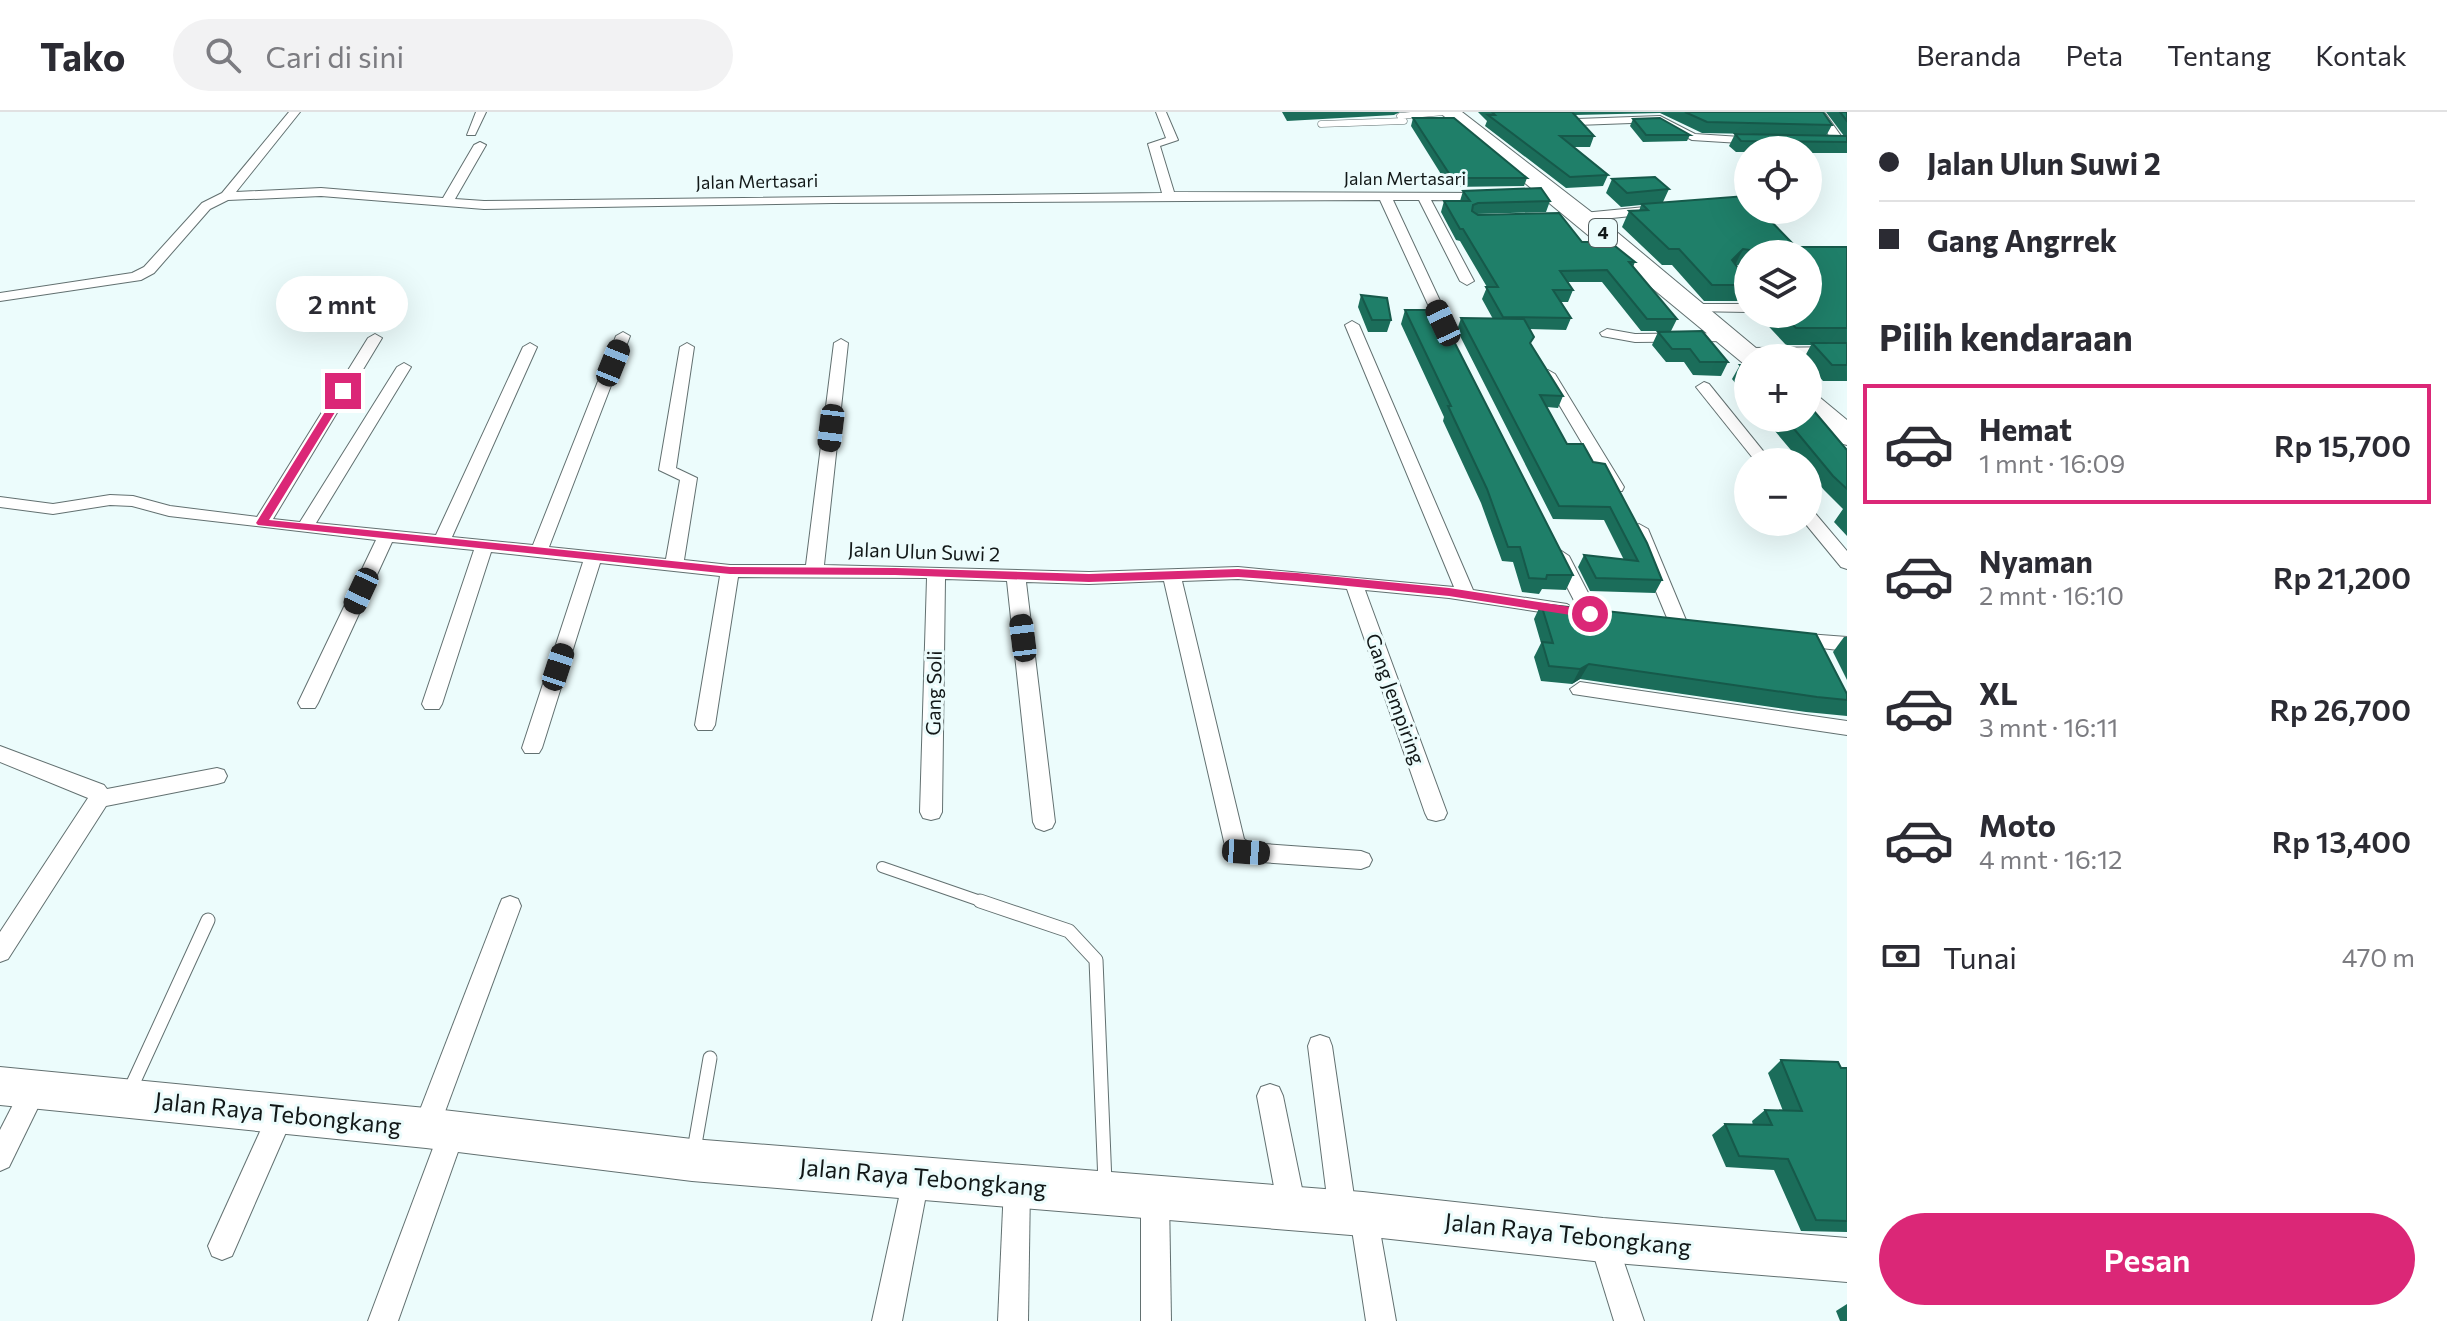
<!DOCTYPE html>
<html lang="id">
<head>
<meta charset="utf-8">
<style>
	:root { --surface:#fff; --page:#f2f2f3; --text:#2b2b33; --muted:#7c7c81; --line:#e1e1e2; --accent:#db2777 }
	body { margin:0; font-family:Commissioner,sans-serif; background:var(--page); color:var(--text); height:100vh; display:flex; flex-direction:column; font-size:30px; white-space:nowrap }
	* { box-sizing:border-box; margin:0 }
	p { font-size:26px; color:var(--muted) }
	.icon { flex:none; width:44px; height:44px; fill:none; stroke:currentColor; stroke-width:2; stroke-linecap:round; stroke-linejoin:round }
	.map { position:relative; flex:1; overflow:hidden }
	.side { display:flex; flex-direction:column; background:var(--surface); width:600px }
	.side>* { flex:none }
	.banner { display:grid; align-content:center; height:176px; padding:0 32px; background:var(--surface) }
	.buttons { position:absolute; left:1734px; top:24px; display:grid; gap:16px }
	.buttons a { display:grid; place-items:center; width:88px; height:88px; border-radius:50%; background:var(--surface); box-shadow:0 8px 32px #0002; font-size:40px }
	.end { position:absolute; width:36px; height:36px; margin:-18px; border:10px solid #db2777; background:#fff; box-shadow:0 0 0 4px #fff }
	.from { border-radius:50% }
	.bubble { position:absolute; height:56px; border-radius:28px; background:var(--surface); box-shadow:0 8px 32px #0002; font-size:26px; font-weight:600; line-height:56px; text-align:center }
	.car { position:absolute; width:24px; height:48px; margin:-24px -12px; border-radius:10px; box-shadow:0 0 6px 2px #0007; background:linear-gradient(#222 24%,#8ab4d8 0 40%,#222 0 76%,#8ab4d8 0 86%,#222 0) }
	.banner b { display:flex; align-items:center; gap:28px; height:76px; font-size:30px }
	.banner b+b { border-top:2px solid var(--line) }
	.banner i { width:20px; height:20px; background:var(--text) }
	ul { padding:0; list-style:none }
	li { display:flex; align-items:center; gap:24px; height:120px; margin:0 16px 12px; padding:0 16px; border:4px solid transparent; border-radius:0px }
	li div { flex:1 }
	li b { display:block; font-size:30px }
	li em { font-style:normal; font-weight:600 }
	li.selected { border-color:var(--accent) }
	li>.icon { width:72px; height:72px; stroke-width:1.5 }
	h2 { padding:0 32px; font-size:36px; line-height:96px }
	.pay { display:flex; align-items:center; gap:20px; height:88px; padding:0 32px; font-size:30px }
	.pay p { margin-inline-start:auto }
	.cta { display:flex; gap:16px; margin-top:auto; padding:16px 32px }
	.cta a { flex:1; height:92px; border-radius:48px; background:var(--accent); color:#fff; font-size:32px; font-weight:600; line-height:92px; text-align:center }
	header { display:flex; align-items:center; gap:48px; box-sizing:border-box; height:112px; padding:0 40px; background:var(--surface); border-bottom:2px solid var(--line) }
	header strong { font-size:38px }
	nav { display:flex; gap:44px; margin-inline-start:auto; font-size:28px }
	.search { width:560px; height:72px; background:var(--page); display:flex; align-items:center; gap:20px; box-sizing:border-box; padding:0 28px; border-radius:44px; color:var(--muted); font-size:30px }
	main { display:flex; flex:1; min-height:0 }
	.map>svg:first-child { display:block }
</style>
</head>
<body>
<header>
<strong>Tako</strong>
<div class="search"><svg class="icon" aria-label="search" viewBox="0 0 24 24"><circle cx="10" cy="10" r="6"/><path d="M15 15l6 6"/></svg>Cari di sini</div>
<nav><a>Beranda</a><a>Peta</a><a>Tentang</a><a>Kontak</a></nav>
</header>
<main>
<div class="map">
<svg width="1847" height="1209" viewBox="0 0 1847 1209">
	<rect width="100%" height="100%" fill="#ecfcfc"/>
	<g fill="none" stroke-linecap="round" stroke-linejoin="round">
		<defs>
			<polyline id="lane-far2" points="1321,12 1404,9 1400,4 1444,0"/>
			<polyline id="lane-far1" points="882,755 986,791"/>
			<g id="lane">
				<polyline points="980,789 1069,819 1096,848 1105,1071"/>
				<polyline points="130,978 208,808"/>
				<polyline points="694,1038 710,946"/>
			</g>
			<g id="street">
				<polygon points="289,0 300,0 236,80 321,76 443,86 474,33 480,30 486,33 455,87 484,89 1162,81 1148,32 1166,26 1156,0 1166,0 1178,28 1160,34 1174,80 1488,81 1494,85 1488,89 1431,88 1474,169 1467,173 1460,169 1419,88 1393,88 1456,223 1449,227 1442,223 1380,88 833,91 484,97 321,84 228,88 210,97 154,161 141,168 0,189 0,181 132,161 144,155 202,91 222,81"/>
				<polygon points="476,0 486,0 475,23 467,23"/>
				<polygon points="1813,0 1824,0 1846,31 1844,33 1820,33 1820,29 1832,28"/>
				<polygon points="1660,4 1695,22 1756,26 1762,29 1756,32 1692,28 1658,10 1577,13 1571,10 1577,7"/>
				<polygon points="1666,93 1670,94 1670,100 1583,109 1577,105 1583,101"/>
				<polygon points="1694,192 1748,192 1748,200 1689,199 1689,193"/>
				<polygon points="1352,209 1359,213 1473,478 1567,492 1576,498 1567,504 1449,486 1365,478 1447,701 1444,707 1436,709 1428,707 1425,701 1347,477 1238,467 1182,469 1244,727 1250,731 1361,739 1369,742 1372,748 1369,754 1361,757 1246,749 1226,738 1164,469 1089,472 1026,470 1055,710 1052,716 1044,719 1036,716 1033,710 1007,469 945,467 942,700 939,706 931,708 923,706 920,700 927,466 738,465 715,613 712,618 698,618 695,613 720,464 600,451 542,636 539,641 525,641 522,636 583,450 491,440 442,592 439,597 425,597 422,592 474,438 392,430 318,591 315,596 301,596 298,591 376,428 169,404 132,394 110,393 53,402 0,395 0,385 53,392 110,383 133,384 170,394 257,405 368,226 375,222 382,226 273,407 300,410 397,255 404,251 411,255 316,411 436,423 523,235 530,231 537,235 452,425 533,433 616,224 623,220 630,224 549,435 666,447 680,368 659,358 680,235 687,231 694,235 676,356 697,366 684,448 730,453 806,453 834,231 841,227 848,231 824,453 1089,460 1238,455 1454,475 1345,213"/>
				<polygon points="1607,217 1635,222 1730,221 1737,225 1730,229 1635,230 1602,224 1600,221"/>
				<polygon points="1847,235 1847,243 1748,244 1741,240 1748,236"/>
				<polygon points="1548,258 1555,262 1624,375 1622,379 1610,379 1608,375 1541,262"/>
				<polygon points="1704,270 1709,272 1772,350 1756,350 1696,275"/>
				<polygon points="1808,399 1814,400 1847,439 1847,457 1841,455 1804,410 1808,410"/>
				<polygon points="1639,412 1648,417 1688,513 1686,517 1672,517 1670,513 1630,417"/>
				<polygon points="1560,438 1569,444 1599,502 1597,506 1583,506 1581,502 1551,444"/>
				<polygon points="1794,521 1847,525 1847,539 1787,532 1785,527"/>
				<polygon points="1580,570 1847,609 1847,623 1573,582 1570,577"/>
				<polygon points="0,634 104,673 107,677 217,656 224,658 227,664 224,670 217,672 106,694 8,847 0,850 0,820 88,686 0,650"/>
				<polygon points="510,784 518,787 521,794 439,1016 435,1025 426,1028 417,1025 413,1016 499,794 502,787"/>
				<polygon points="1320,923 1329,926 1332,934 1355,1091 1363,1088 1373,1092 1377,1102 1396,1209 1366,1209 1351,1111 1343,1115 1333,1111 1329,1101 1308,934 1311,926"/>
				<polygon points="34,965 43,969 47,977 9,1055 0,1059 0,1018 25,969"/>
				<polygon points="1270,972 1279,975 1283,984 1306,1096 1302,1106 1292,1110 1282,1106 1278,1096 1257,984 1261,975"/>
				<polygon points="281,990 290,993 294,1002 232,1144 222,1148 212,1144 208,1134 272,993"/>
				<polygon points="452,1007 461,1011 465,1020 398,1209 368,1209 439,1020 443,1011"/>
				<polygon points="916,1054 926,1058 929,1067 902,1209 872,1209 903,1067 906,1058"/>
				<polygon points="1017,1061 1027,1065 1030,1074 1028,1209 998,1209 1004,1074 1007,1065"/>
				<polygon points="1155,1071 1165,1074 1169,1084 1171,1209 1141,1209 1141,1084 1145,1074"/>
				<polygon points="1603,1114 1613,1118 1644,1209 1614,1209 1589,1128 1593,1118"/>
			</g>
			<polygon id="primary" points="0,955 426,996 692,1027 1363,1080 1603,1106 1847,1126 1847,1170 1603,1150 1363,1124 692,1069 426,1036 0,993"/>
			<g id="highway">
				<polygon points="1439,0 1462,0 1612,116 1768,246 1748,246 1748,253 1744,252"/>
				<polygon points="1808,281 1818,284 1847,308 1847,333 1836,330 1808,305"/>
			</g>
		</defs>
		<use href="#lane-far2" stroke="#627070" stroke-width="7"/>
		<use href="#lane-far1" stroke="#627070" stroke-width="12"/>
		<use href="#lane" stroke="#627070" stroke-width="15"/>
		<use href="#street" stroke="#627070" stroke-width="2"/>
		<use href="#primary" stroke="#627070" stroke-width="2"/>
		<use href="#highway" stroke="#627070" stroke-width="2"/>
		<use href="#lane-far2" stroke="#fff" stroke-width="6"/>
		<use href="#lane-far1" stroke="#fff" stroke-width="10"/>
		<use href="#lane" stroke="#fff" stroke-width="13"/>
		<use href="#street" fill="#fff" fill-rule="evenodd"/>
		<use href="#primary" fill="#fff" fill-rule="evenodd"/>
		<use href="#highway" fill="#fff" fill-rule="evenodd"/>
	</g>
	<g fill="#1b6d5a">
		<polygon points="1282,0 1400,0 1394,3 1287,9"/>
		<polygon points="1478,0 1823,0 1832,13 1826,24 1844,24 1826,0 1847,0 1847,41 1808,41 1808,38 1748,38 1748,40 1736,40 1729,34 1735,22 1801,23 1702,21 1660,1 1575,3 1594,24 1590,35 1573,35 1608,63 1603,74 1566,76 1485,14 1487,9"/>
		<polygon points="1413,6 1527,66 1524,74 1449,75 1411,14"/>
		<polygon points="1633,7 1690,23 1687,29 1643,30 1630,14"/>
		<polygon points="1612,67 1669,77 1663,90 1796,135 1847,135 1847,269 1823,269 1808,252 1808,246 1804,246 1811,233 1786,233 1757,202 1808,202 1808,142 1748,142 1748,155 1736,153 1745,165 1748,159 1748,179 1743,189 1704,189 1672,153 1662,153 1622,115 1629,99 1639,99 1641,93 1621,95 1606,81"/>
		<polygon points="1463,79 1550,89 1546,100 1477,102 1582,130 1635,150 1633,155 1677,207 1671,219 1641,219 1602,170 1568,170 1573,178 1568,190 1561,190 1571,206 1566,218 1529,217 1531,232 1563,284 1558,296 1547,295 1567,332 1662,468 1655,481 1590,479 1578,455 1584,443 1624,448 1604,408 1553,407 1457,218 1461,206 1493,207 1482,187 1487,175 1460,129 1456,128 1441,100 1444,89 1460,89"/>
		<polygon points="1361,183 1391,208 1387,220 1368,220 1358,195"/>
		<polygon points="1405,198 1573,463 1566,478 1542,477 1539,482 1522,480 1513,450 1502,449 1481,391 1443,309 1444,305 1401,212"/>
		<polygon points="1658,220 1728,250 1721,264 1693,263 1684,250 1666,250 1652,233"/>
		<polygon points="1740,253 1748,253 1748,286 1732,267"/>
		<polygon points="1764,306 1808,306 1847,338 1847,424 1834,410 1843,397 1824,378 1808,359 1808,350 1801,350"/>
		<polygon points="1541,492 1847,582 1847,604 1806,600 1580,567 1572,572 1541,569 1534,545 1541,531 1534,507"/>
		<polygon points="1844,525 1847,525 1847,568 1833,540"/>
		<polygon points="1781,948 1847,956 1847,1120 1801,1119 1774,1058 1726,1055 1712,1023 1725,1012 1753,1013 1752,1009 1765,998 1783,999 1768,961"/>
		<polygon points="1847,1192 1847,1209 1840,1209 1836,1199"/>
	</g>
	<g fill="#16594a">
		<polygon points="1743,137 1735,153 1732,148"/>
		<polygon points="1589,552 1580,567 1572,572 1580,557"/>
	</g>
	<g fill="#1f7f69" stroke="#16594a" stroke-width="2">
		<polygon points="1492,0 1572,0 1594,24 1560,24 1608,63 1570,65 1488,3 1495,3"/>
		<polygon points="1685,0 1823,0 1832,13 1707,10"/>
		<polygon points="1840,0 1847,0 1847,9"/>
		<polygon points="1413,6 1454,6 1527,66 1452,66"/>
		<polygon points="1660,6 1690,23 1646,23 1633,7"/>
		<polygon points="1735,22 1847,24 1847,30 1741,29"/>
		<polygon points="1655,65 1669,77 1627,81 1612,67"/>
		<polygon points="1541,76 1550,89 1478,91 1473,93 1472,99 1478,103 1559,101 1582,130 1610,130 1635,150 1629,150 1677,207 1647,207 1607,158 1560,159 1573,178 1553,178 1571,206 1503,205 1486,175 1498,175 1463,117 1460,117 1444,89 1470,89 1463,79"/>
		<polygon points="1746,84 1748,86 1748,98 1760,98 1796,135 1847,135 1847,216 1796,216 1782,202 1808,202 1808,142 1757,142 1758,139 1743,137 1732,148 1748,169 1748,173 1712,173 1679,137 1669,137 1629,99 1648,98 1642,92"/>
		<polygon points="1361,183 1387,186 1391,208 1372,208"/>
		<polygon points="1405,198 1438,198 1573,463 1547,463 1546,467 1529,466 1520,435 1508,435 1487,377 1448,294 1451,294"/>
		<polygon points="1461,206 1524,207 1534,225 1530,231 1563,284 1540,283 1567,332 1583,332 1593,350 1605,352 1647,431 1662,468 1596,466 1584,443 1638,449 1610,395 1559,394"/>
		<polygon points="1702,219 1728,250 1700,250 1690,237 1672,237 1658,220"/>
		<polygon points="1812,231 1847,231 1847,253 1832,253"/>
		<polygon points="1740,253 1748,253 1748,262"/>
		<polygon points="1808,292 1847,338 1847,377 1833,364 1785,306 1808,306"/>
		<polygon points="1541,492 1816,522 1847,582 1847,588 1817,585 1589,552 1580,557 1549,554 1542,530 1553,531"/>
		<polygon points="1781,948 1838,950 1841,956 1847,956 1847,1109 1816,1108 1788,1047 1739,1044 1725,1012 1772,1013 1765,998 1802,999"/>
	</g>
	<polygon fill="#db2777" points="343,276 348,279 269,408 730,455 895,456 1089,462 1238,457 1297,461 1449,476 1590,498 1596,502 1590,506 1449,484 1297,469 1238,465 1089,470 895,463 730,462 258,413 256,411 338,279"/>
	<g text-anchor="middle" stroke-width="6" stroke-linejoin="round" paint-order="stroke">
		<g font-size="18" fill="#121818" stroke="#ecfcfc">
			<text x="1405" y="73">Jalan Mertasari</text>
			<text transform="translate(757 70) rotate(-1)" y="6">Jalan Mertasari</text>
		</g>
		<rect fill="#ecfcfc" stroke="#535c5c" stroke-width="2" x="1589" y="107" width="28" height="28" rx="6"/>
		<g font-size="18" font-weight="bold" fill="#121818">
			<text x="1603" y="127">4</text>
		</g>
		<g font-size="20" fill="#121818" stroke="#ecfcfc">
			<text transform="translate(924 440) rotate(2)" y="7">Jalan Ulun Suwi 2</text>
			<text transform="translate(934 581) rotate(-89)" y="7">Gang Soli</text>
			<text transform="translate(1395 587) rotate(70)" y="7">Gang Jempiring</text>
		</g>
		<g font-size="24" fill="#121818" stroke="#ecfcfc">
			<text transform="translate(278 1002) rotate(6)" y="8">Jalan Raya Tebongkang</text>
			<text transform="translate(923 1066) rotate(5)" y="8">Jalan Raya Tebongkang</text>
			<text transform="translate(1568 1123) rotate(6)" y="8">Jalan Raya Tebongkang</text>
		</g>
	</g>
</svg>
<div class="buttons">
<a><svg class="icon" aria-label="locate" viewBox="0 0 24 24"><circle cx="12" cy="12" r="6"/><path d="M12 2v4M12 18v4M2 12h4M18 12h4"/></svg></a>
<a><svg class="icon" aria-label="layers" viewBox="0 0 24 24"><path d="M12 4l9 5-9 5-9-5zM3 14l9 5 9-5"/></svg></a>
<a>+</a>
<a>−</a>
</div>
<i class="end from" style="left:1590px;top:502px"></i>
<i class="end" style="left:343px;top:279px"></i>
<div class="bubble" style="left:276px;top:164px;width:132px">2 mnt</div>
<i class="car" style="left:1443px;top:211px;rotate:335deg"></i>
<i class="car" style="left:613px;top:251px;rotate:22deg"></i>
<i class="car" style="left:831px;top:316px;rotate:187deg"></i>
<i class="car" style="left:361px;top:479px;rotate:205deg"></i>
<i class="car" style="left:1023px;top:526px;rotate:353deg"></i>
<i class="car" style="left:558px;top:555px;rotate:18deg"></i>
<i class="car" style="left:1246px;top:740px;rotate:94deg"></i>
</div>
<section class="side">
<div class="banner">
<b><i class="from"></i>Jalan Ulun Suwi 2</b>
<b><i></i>Gang Angrrek</b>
</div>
<h2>Pilih kendaraan</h2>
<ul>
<li class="selected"><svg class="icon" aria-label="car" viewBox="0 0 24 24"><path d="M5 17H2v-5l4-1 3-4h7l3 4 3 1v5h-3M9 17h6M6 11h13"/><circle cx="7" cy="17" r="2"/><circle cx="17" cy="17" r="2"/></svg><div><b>Hemat</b><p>1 mnt · 16:09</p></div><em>Rp 15,700</em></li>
<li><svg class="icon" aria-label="car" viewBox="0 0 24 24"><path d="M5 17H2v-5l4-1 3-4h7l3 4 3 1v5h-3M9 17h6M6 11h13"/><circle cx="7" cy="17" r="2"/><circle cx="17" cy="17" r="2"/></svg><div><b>Nyaman</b><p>2 mnt · 16:10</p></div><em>Rp 21,200</em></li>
<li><svg class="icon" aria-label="car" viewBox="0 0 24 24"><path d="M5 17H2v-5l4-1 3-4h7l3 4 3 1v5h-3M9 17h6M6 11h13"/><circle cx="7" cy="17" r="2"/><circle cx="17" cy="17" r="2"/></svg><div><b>XL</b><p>3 mnt · 16:11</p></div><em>Rp 26,700</em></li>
<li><svg class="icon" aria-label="car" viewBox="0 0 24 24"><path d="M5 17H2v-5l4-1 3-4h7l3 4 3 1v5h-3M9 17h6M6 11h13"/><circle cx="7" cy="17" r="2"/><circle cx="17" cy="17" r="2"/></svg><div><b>Moto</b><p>4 mnt · 16:12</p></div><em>Rp 13,400</em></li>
</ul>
<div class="pay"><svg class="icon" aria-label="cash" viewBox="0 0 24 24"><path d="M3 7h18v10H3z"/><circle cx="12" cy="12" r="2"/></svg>Tunai<p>470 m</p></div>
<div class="cta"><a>Pesan</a></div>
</section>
</main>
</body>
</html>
